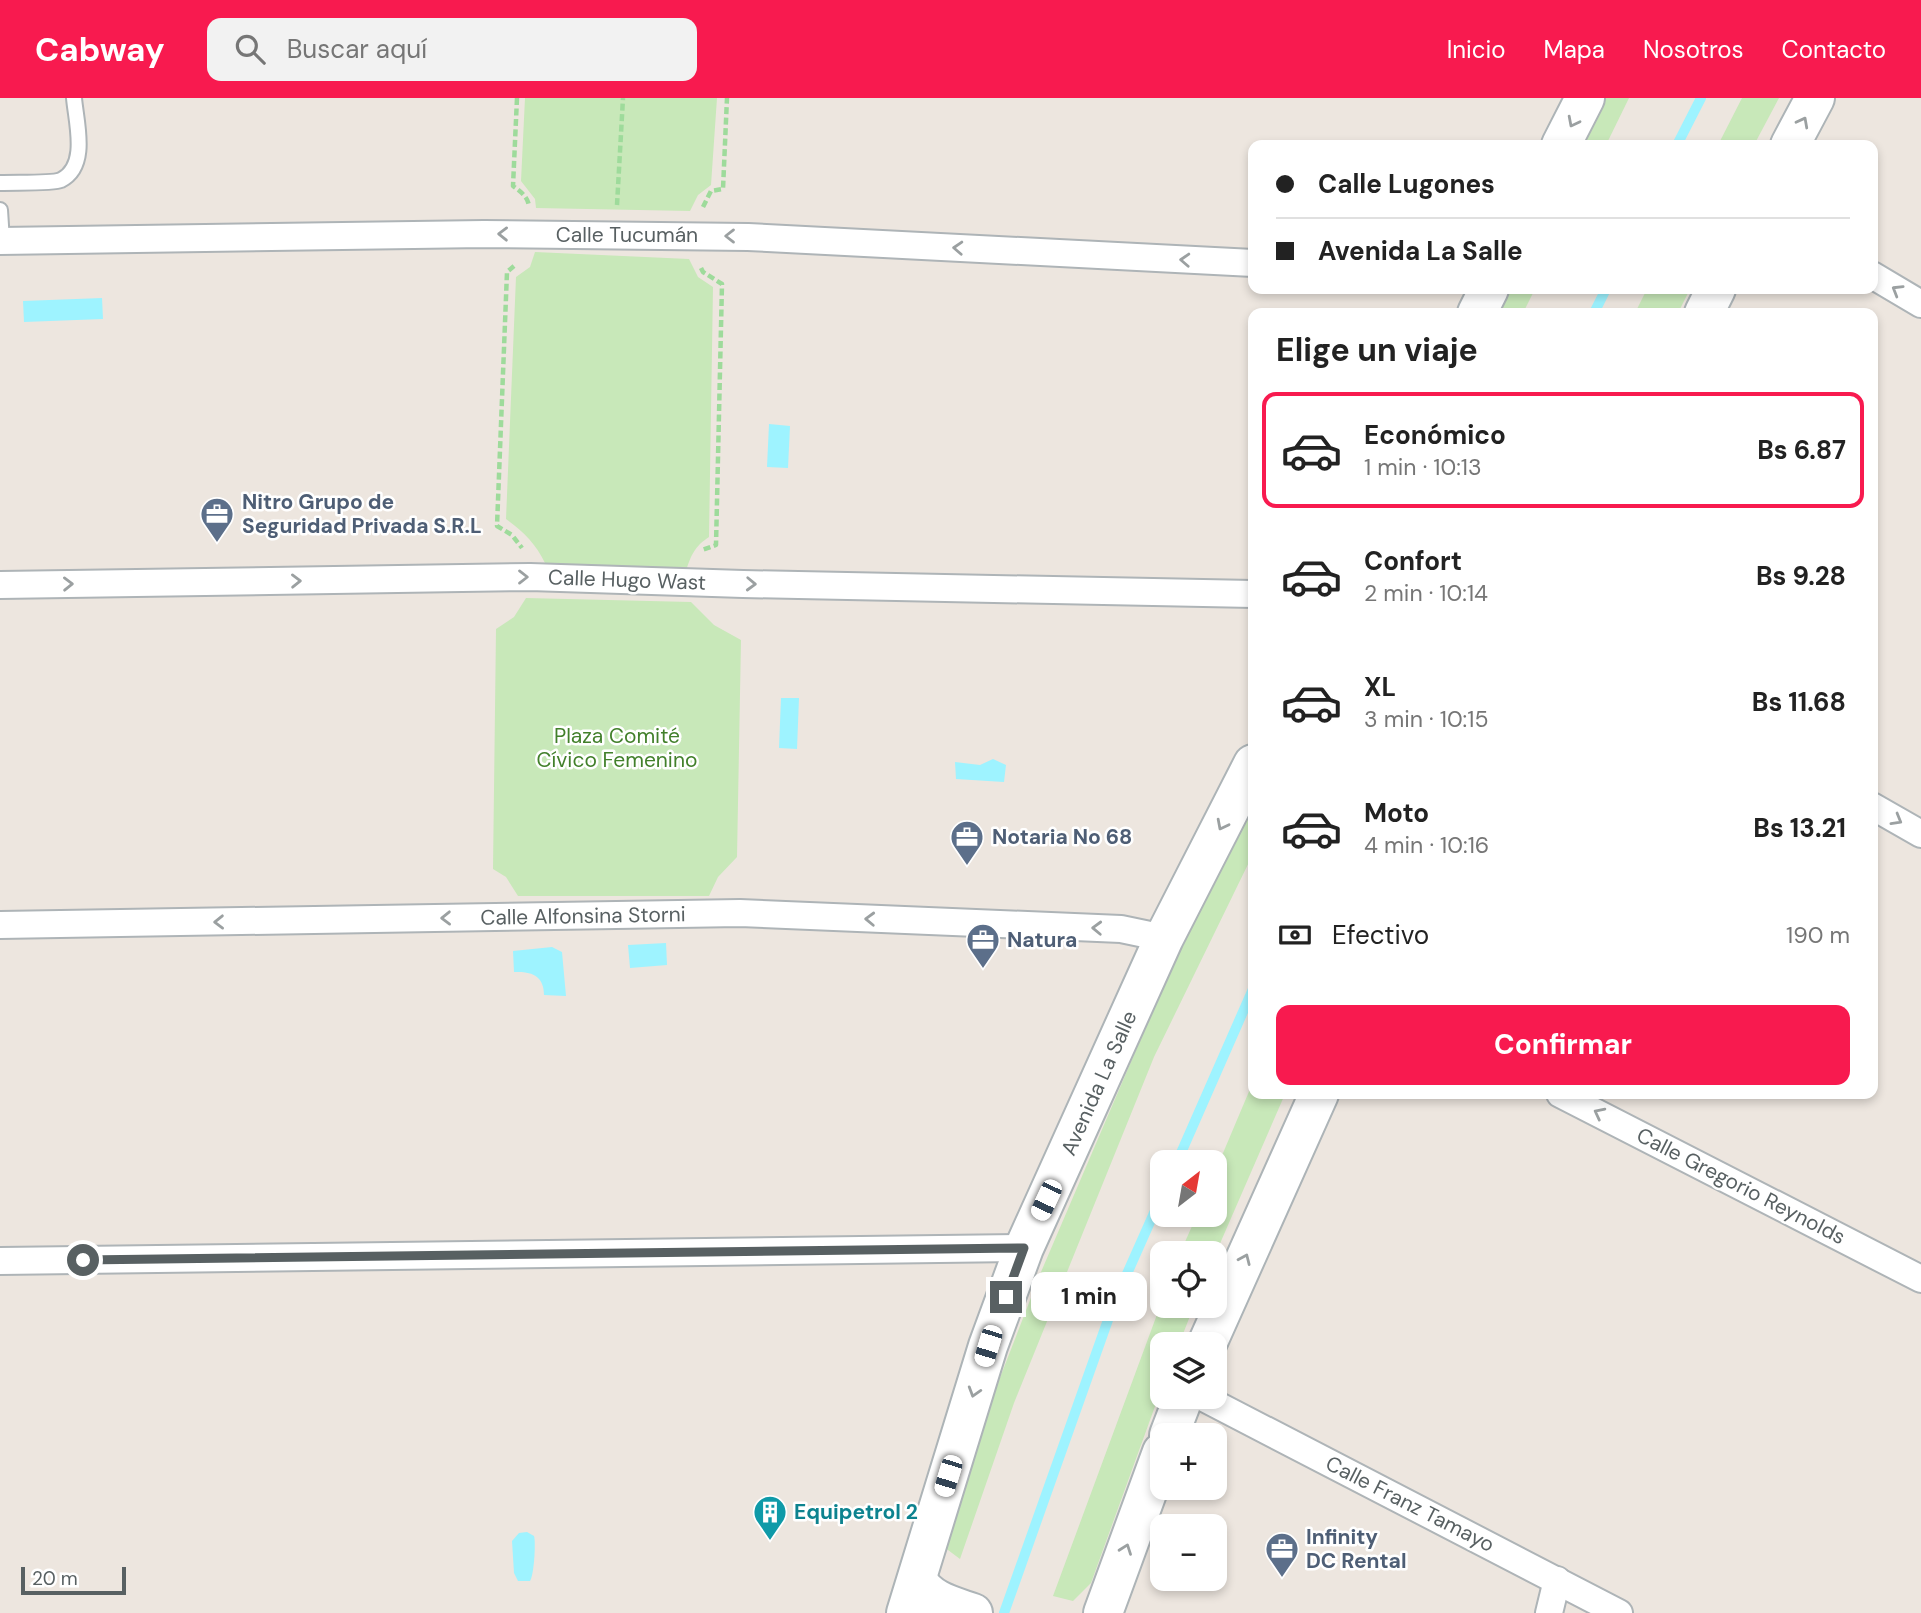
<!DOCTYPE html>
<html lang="es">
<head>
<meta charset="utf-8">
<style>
	:root { --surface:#fff; --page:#f2f2f2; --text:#222; --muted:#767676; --line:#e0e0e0; --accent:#f81a4f }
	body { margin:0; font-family:"DM Sans",sans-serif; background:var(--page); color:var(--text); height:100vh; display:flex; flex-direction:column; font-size:26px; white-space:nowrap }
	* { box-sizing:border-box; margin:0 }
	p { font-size:23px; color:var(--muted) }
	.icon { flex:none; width:38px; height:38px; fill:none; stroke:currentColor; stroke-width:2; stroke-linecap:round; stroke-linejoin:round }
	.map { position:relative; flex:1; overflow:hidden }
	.drawer { position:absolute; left:1248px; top:210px; width:630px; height:791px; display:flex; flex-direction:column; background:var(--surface); border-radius:14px; box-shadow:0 4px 10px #0003 }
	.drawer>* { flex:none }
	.guide { position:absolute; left:1248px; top:42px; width:630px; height:154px; border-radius:14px; box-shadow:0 4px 10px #0003; display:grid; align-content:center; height:154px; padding:0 28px; background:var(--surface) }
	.needle { width:46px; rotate:31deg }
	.controls { position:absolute; left:1150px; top:1052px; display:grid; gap:14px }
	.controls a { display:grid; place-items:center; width:77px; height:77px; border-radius:14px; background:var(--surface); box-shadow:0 4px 10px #0003; font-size:35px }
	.scale { position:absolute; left:21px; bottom:18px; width:105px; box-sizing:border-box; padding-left:7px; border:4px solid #586062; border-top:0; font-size:19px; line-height:24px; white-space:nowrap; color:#586062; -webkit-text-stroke:5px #fff; paint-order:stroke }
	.end { position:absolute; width:32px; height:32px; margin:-16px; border:9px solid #586062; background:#fff; box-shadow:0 0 0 4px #fff }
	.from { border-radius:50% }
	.bubble { position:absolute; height:49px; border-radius:14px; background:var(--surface); box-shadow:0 4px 10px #0003; font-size:23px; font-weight:700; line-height:49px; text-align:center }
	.car { position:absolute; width:21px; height:42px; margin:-21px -10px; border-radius:9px; box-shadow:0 0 5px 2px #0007; background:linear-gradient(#fff 24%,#345 0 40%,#fff 0 76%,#345 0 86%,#fff 0) }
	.guide b { display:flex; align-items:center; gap:24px; height:66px; font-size:26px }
	.guide b+b { border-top:2px solid var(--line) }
	.guide i { width:18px; height:18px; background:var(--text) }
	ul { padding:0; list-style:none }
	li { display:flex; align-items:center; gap:21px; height:116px; margin:0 14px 10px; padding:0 14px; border:4px solid transparent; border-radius:14px }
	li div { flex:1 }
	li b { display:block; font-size:26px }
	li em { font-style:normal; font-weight:700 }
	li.on { border-color:var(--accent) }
	li>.icon { width:63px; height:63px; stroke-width:1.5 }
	h2 { padding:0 28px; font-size:32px; line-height:84px }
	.pay { display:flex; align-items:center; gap:18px; height:77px; padding:0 28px; font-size:26px }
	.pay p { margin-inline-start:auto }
	.primary-button { display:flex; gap:14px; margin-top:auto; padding:14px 28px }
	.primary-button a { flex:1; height:80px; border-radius:14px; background:var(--accent); color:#fff; font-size:28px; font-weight:700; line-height:80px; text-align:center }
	header { display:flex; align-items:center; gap:42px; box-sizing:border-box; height:98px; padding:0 35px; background:var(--accent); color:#fff }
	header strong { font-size:33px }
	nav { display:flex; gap:38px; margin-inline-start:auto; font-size:24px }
	.search { width:490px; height:63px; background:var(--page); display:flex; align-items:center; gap:18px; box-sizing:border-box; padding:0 24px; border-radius:14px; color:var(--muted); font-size:26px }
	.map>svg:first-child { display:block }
</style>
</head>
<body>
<header>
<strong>Cabway</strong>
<div class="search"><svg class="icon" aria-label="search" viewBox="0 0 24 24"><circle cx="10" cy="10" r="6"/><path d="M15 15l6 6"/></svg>Buscar aquí</div>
<nav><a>Inicio</a><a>Mapa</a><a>Nosotros</a><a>Contacto</a></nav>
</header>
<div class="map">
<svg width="1921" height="1515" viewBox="0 0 1921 1515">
	<rect width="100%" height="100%" fill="#ede6df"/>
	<g fill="#c8e8b9">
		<polygon points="525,0 717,0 711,87 698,97 690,113 536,110 535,101 521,83"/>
		<polygon points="1606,0 1629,0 1606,47 1582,47"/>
		<polygon points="1742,0 1779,0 1754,47 1718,47"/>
		<path d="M535,154L689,161L698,179L713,189L709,439C695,448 691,457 686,473L545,465C536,446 523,433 506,421L516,179L530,169Z"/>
		<polygon points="1511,191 1535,191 1523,215 1499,215"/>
		<polygon points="1647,191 1690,191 1678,215 1635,215"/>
		<polygon points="526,500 691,504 714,527 741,542 737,759 718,779 709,798 518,798 506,779 493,771 496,531 514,519"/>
		<polygon points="1253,709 1253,756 1154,959 1014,1305 960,1461 944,1449 987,1313 1041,1174 1169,875"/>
		<polygon points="1253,984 1253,996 1285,996 1215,1157 1180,1155 1197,1117 1214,1116 1215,1074"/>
		<polygon points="1162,1203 1162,1208 1194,1208 1179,1246 1162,1246 1162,1289 1091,1485 1073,1503 1053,1498"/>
	</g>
	<g fill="#9ef3ff">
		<polygon points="102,200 103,221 24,224 23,203"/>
		<polygon points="769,326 790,328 788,370 767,369"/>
		<polygon points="781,600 799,600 797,651 779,650"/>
		<polygon points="993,661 1006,667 1004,684 956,681 955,664 980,667"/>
		<polygon points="666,845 667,867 630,870 628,847"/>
		<path d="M552,849L562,854L566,898L544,897C544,878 532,873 514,874L513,853Z"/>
		<path d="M527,1434L534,1438C536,1444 534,1477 530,1483H518L514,1475L512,1443L519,1435Z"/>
	</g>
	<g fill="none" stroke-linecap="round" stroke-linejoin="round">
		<g stroke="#9ef3ff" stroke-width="10">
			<polyline points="1677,47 1701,0"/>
			<polyline points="1594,215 1606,191"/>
			<polyline points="1177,1064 1253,891"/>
			<polyline points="1004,1515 1114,1205 1162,1097"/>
		</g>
		<defs>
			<g id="lane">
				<path d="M0,85C13,84 51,86 61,82C89,68 76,24 74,0"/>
				<polyline points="0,112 2,143"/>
			</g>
			<g id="street">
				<polyline points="0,143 484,136 748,139 1253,165"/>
				<polyline points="1872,177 1921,206"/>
				<polyline points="0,487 530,479 743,486 1253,496"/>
				<polyline points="1872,708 1921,736"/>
				<polyline points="0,827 740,815 1121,831 1164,840"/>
				<polyline points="1560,996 1921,1181"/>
				<polyline points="0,1163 1024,1150"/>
				<polyline points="1200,1298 1619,1515"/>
				<polyline points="1549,1515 1557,1482"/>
			</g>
			<g id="secondary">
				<polyline points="1561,47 1585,0"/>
				<polyline points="1790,47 1815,0"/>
				<polyline points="1477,215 1489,191"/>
				<polyline points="1704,215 1716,191"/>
				<polyline points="1207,1246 1319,996"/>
				<polyline points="1169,1337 1184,1298"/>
				<path d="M917,1482C930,1503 950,1507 973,1515"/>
				<polyline points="906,1515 988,1248 1024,1150 1164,840 1253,666"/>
				<polyline points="1103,1515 1162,1354"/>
			</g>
		</defs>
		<use href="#lane" stroke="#aeb4b7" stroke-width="18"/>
		<use href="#street" stroke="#aeb4b7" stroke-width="30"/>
		<use href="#secondary" stroke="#adb4b7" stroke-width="42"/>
		<g stroke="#9edb9b" stroke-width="4.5" stroke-dasharray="7 3.5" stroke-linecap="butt">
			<path d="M517,0L513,88C520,93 528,99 529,108"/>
			<polyline points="617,107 623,0"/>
			<polyline points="703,109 711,93 723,91 727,0"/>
			<polyline points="514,168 507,174 497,428 512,437 522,450"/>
			<polyline points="701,170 703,174 722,186 716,447 702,452"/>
		</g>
		<use href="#lane" stroke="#fff" stroke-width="14"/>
		<use href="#street" stroke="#fff" stroke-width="26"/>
		<use href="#secondary" stroke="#fff" stroke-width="38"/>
	</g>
	<defs><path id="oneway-chevron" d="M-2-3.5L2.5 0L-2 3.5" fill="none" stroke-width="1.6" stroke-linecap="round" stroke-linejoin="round" transform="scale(1.75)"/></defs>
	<g stroke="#9ba0a1">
		<use href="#oneway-chevron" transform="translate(1573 24) rotate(117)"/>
		<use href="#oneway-chevron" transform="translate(1803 24) rotate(-62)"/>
		<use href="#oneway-chevron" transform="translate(503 136) rotate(-179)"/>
		<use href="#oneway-chevron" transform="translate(730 138) rotate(-180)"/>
		<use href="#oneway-chevron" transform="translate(958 150) rotate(-177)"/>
		<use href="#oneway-chevron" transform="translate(1185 162) rotate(-177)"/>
		<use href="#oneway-chevron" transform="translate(1897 192) rotate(-149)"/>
		<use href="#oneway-chevron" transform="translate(523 479)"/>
		<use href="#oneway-chevron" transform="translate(296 483) rotate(-1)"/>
		<use href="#oneway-chevron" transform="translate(68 486) rotate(-1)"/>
		<use href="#oneway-chevron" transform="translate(751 486) rotate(2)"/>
		<use href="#oneway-chevron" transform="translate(1897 722) rotate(30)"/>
		<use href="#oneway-chevron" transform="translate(1222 727) rotate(117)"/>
		<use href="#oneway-chevron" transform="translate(446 820) rotate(179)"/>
		<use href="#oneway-chevron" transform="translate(870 821) rotate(-178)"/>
		<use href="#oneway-chevron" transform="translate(219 824) rotate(179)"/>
		<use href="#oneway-chevron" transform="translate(1097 830) rotate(-178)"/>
		<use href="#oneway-chevron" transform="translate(1599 1015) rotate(-153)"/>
		<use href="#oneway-chevron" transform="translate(1245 1161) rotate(-66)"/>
		<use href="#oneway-chevron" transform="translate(974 1294) rotate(107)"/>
		<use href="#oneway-chevron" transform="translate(1126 1451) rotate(-70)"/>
	</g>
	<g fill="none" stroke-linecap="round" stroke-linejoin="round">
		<polyline stroke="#586062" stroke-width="9" points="83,1162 1024,1150 1006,1199"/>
	</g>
	<defs>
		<symbol id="office-pin" viewBox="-11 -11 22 30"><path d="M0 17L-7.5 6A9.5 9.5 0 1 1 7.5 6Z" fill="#5c6f8a" stroke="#fff"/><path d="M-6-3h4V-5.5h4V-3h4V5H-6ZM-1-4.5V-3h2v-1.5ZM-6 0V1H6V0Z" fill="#fff"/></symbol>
		<symbol id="building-pin" viewBox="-11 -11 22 30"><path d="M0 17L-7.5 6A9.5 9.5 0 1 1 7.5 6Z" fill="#0f9aa8" stroke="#fff"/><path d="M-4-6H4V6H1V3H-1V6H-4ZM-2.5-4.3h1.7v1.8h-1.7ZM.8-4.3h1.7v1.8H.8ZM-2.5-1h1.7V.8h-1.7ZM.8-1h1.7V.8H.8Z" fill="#fff"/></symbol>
	</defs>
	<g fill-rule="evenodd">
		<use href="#office-pin" x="198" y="397" width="38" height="52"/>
		<use href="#office-pin" x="948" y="720" width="38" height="52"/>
		<use href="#office-pin" x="964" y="823" width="38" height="52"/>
		<use href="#building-pin" x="751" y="1395" width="38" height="52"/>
		<use href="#office-pin" x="1263" y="1432" width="38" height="52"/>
	</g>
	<g text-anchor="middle" stroke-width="5" stroke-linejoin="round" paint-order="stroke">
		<g font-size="21" fill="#586062" stroke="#fff">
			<text x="627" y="144">Calle Tucumán</text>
			<text transform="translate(627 482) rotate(2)" y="7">Calle Hugo Wast</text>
			<text transform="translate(583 818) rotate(-1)" y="7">Calle Alfonsina Storni</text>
			<text transform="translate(1099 985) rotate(-66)" y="7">Avenida La Salle</text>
			<text transform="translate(1741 1088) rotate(27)" y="7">Calle Gregorio Reynolds</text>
			<text transform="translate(1410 1406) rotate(27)" y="7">Calle Franz Tamayo</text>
		</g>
		<g font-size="21" font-weight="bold" fill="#4e5e75" stroke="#fff" text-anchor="start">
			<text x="242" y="411">Nitro Grupo de<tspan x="242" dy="24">Seguridad Privada S.R.L</tspan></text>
			<text x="992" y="746">Notaria No 68</text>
			<text x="1007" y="849">Natura</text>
			<text x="1306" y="1446">Infinity<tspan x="1306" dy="24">DC Rental</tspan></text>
		</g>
		<g font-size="21" fill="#42802b" stroke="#fff">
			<text x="617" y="645">Plaza Comité<tspan x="617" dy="24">Cívico Femenino</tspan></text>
		</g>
		<g font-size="21" font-weight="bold" fill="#0d838f" stroke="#fff" text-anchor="start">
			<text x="794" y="1421">Equipetrol 2</text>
		</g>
	</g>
</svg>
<div class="controls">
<a><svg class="needle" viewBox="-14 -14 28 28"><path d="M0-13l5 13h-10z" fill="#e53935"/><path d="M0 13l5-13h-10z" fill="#767676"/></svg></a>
<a><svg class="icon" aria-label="locate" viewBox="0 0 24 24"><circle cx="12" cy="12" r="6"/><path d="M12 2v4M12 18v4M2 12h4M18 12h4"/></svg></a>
<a><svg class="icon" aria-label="layers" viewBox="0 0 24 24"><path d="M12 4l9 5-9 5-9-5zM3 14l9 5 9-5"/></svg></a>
<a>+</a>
<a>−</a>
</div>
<div class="scale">20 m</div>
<i class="end from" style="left:83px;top:1162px"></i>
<i class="end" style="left:1006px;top:1199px"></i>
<div class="bubble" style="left:1031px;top:1174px;width:116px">1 min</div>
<i class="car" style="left:1046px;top:1102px;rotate:205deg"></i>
<i class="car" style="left:988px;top:1248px;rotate:197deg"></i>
<i class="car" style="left:948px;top:1378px;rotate:197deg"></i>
<div class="guide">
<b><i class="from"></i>Calle Lugones</b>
<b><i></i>Avenida La Salle</b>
</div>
<section class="drawer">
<h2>Elige un viaje</h2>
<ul>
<li class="on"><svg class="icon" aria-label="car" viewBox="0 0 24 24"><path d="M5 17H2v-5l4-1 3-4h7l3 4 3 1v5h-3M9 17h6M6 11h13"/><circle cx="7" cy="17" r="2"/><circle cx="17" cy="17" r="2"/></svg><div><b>Económico</b><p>1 min · 10:13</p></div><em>Bs 6.87</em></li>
<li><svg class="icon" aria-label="car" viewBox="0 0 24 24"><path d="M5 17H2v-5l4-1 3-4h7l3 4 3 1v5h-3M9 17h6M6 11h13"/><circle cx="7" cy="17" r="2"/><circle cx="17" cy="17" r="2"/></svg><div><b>Confort</b><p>2 min · 10:14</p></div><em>Bs 9.28</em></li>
<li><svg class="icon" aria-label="car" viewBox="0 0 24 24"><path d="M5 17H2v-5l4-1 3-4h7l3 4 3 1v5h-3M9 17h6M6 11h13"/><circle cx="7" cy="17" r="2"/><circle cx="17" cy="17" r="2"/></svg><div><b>XL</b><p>3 min · 10:15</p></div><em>Bs 11.68</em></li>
<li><svg class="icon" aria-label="car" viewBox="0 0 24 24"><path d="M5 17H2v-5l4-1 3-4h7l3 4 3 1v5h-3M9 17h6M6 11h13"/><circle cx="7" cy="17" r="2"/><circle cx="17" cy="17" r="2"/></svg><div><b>Moto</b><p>4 min · 10:16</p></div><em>Bs 13.21</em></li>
</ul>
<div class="pay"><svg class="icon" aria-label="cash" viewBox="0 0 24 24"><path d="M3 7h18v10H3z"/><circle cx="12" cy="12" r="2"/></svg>Efectivo<p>190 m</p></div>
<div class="primary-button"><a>Confirmar</a></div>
</section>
</div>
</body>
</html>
